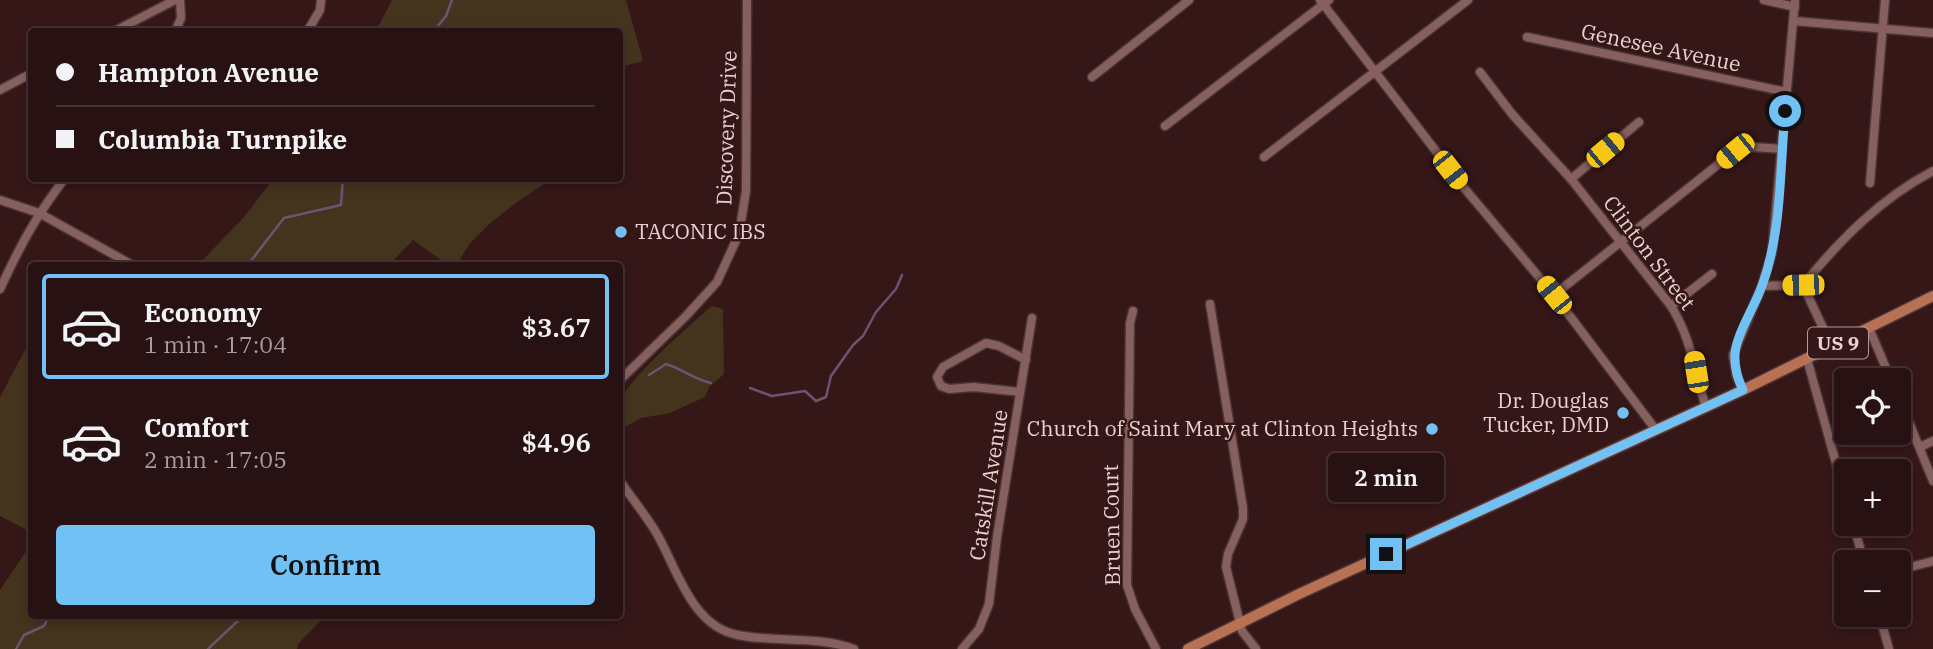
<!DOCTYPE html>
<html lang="en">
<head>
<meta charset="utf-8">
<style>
	:root { --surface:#281112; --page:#301a1b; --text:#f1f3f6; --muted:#a59d9f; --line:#443132; --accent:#71c1f5 }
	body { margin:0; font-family:"IBM Plex Serif",serif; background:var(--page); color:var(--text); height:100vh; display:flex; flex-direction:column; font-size:26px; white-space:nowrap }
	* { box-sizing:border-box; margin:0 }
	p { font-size:23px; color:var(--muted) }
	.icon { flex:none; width:38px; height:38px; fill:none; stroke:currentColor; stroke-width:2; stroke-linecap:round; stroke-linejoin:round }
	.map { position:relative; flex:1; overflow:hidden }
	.panel { position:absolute; left:28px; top:262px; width:595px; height:357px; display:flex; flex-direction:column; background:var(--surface); border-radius:7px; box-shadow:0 4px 10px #0003,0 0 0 2px var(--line) }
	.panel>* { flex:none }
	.guide { position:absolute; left:28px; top:28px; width:595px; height:154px; border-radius:7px; box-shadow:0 4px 10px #0003,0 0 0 2px var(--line); display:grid; align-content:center; height:154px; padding:0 28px; background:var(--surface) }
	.controls { position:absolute; left:1834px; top:368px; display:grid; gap:14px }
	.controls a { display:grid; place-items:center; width:77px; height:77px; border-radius:7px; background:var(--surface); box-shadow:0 4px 10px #0003,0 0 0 2px var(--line); font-size:35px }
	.end { position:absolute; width:32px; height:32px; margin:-16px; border:9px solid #71c1f5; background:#111; box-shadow:0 0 0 4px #111 }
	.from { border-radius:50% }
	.bubble { position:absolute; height:49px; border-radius:7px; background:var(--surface); box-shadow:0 4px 10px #0003,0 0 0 2px var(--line); font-size:23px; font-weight:600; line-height:49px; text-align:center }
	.car { position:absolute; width:21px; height:42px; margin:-21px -10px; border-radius:9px; box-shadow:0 0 5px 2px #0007; background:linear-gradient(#f5c518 24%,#345 0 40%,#f5c518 0 76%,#345 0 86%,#f5c518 0) }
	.guide b { display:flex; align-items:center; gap:24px; height:66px; font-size:26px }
	.guide b+b { border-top:2px solid var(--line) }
	.guide i { width:18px; height:18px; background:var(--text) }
	ul { padding:12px 0 0; list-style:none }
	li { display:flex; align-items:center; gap:21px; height:105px; margin:0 14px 10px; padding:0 14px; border:4px solid transparent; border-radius:7px }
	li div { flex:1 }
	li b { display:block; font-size:26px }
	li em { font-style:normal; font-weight:600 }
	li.on { border-color:var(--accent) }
	li>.icon { width:63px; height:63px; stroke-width:1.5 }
	.cta { display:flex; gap:14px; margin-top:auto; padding:14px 28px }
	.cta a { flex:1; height:80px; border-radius:7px; background:var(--accent); color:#111; font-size:28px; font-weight:600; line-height:80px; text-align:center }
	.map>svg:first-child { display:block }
</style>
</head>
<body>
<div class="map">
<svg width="1933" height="649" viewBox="0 0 1933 649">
	<rect width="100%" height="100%" fill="#351718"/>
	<g fill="#44341d">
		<polygon points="392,0 626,0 643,61 620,67 620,32 376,31"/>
		<path d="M274,178H552V179C525,196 466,234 458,266H449L413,240L388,266H197L244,217Z"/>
		<path d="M712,306L723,309L724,374L709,387L705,397L670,413L641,418L621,429C619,421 617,409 620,402C626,381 693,322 712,306Z"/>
		<polygon points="31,339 31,532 0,516 0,397"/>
		<polygon points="31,544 32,616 325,616 298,644 297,649 0,649 0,590"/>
	</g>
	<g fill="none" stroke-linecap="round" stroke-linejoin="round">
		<g stroke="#6f5272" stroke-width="2.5">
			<polyline points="433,32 446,16 452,0"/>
			<polyline points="207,266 208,263 214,266"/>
			<polyline points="247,266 284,218 341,205 343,178"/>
			<path d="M649,375L666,364C682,369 694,379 711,383"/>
			<polyline points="750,388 772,396 805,391 816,401 826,397 831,376 853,345 863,336 876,312 896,289 902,275"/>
			<polyline points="257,616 263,620 272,616"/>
			<polyline points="16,649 24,635 44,626 49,616"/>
			<polyline points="208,649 242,617 249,616"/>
		</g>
		<defs>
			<g id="minor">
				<polyline points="1320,0 1465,189 1554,295 1656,430"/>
				<polyline points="1764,0 1795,7"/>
				<polyline points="1794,21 1933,33"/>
				<polyline points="113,32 175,0"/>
				<polyline points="175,32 181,18 180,0"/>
				<polyline points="307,32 320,10 321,0"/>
				<polyline points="1527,37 1787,92"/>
				<path d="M1480,72L1512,114L1571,179L1671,306C1693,342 1693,369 1706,407"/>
				<polyline points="1092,77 1189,0"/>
				<polyline points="0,90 32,73"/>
				<polyline points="1165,126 1329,0"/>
				<polyline points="1264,157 1468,0"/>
				<polyline points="1571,179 1639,122"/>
				<polyline points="1870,183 1885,0"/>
				<polyline points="0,200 39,213 134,266"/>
				<polyline points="1803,285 1823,328"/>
				<path d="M1762,286L1803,285C1840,240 1881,198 1933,171"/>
				<path d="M0,289C20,246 36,216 65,178"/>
				<polyline points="1554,295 1735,151 1753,147 1782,149"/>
				<polyline points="1210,304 1243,508 1243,519 1228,554 1226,567 1242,631 1256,649"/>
				<polyline points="1671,306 1712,274"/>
				<polyline points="1133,311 1130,323 1127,585 1135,609 1156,649"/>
				<polyline points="1869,328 1891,380"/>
				<polyline points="1807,359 1846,499"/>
				<polyline points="620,380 686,316 717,282 739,234 746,191 747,0"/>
				<polyline points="1743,390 1737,377 1733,355 1762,286 1772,253 1795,0"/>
				<polyline points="1020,392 974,387 949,389 941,386 937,377 943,367 986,343 999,346 1026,360"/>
				<polyline points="1899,398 1933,481"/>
				<polyline points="1920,447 1933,441"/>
				<path d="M620,481C632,499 646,515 657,534C677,569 692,627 738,635C777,643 816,635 854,649"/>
				<polyline points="1853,523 1864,562"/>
				<polyline points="1899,570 1933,561"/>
				<polyline points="1879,614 1889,649"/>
				<polyline points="962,649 979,629 989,604 997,537 1032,318"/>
			</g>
			<polyline id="major" points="1188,649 1299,594 1743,390 1933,296"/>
		</defs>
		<use href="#minor" stroke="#4c3435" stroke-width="11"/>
		<use href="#major" stroke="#4c3435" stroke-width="13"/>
		<use href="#minor" stroke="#85605f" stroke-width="8"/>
		<use href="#major" stroke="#b87152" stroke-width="10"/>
	</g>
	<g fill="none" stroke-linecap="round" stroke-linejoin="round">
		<path stroke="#71c1f5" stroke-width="9" d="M1386,554L1743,390C1721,345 1749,324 1763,283C1782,229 1780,168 1785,111"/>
	</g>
	<g fill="#71c1f5" stroke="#351718" stroke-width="2.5">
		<circle cx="621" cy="232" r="7"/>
		<circle cx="1623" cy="413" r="7"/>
		<circle cx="1432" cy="429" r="7"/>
	</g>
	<g text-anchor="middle" stroke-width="5" stroke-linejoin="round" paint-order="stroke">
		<rect fill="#351718" stroke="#b29a9a" stroke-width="2" x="1808" y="327.5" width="60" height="31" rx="5"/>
		<g font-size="19" font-weight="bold" fill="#e7d2d1">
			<text x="1838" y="350">US 9</text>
		</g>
		<g font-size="21" fill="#e7d2d1" stroke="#351718">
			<text transform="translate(1661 48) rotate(12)" y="7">Genesee Avenue</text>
			<text transform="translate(727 128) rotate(-88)" y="7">Discovery Drive</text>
			<text transform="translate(1649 253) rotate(53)" y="7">Clinton Street</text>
			<text transform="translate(989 485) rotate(-81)" y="7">Catskill Avenue</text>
			<text transform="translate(1112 525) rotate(-91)" y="7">Bruen Court</text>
		</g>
		<g font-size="21" fill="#e7d2d1" stroke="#351718" text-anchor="end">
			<text x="635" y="239" text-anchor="start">TACONIC IBS</text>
			<text x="1609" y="408">Dr. Douglas<tspan x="1609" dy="24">Tucker, DMD</tspan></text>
			<text x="1418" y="436">Church of Saint Mary at Clinton Heights</text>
		</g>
	</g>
</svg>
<div class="controls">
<a><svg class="icon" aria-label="locate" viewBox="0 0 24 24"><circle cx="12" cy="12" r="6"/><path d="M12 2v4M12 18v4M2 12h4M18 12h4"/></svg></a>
<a>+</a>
<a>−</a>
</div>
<i class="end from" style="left:1785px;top:111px"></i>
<i class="end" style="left:1386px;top:554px"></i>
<div class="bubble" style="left:1328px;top:453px;width:116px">2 min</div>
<i class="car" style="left:1605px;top:150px;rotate:50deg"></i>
<i class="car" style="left:1735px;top:151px;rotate:231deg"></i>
<i class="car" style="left:1450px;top:170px;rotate:142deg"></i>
<i class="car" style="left:1803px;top:285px;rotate:269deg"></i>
<i class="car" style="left:1554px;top:295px;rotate:321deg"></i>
<i class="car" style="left:1696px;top:372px;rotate:351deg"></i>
<div class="guide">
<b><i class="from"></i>Hampton Avenue</b>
<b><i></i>Columbia Turnpike</b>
</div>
<section class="panel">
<ul>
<li class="on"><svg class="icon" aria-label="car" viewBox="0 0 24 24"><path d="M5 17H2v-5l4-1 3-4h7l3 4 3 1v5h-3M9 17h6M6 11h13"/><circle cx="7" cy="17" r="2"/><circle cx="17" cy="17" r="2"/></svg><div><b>Economy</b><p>1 min · 17:04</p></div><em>$3.67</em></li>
<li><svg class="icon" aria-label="car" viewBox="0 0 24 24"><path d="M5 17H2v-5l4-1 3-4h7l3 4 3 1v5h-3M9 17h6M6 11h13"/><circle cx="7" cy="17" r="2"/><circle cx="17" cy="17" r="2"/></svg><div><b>Comfort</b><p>2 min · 17:05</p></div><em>$4.96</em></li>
</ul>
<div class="cta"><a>Confirm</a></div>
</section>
</div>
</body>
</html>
